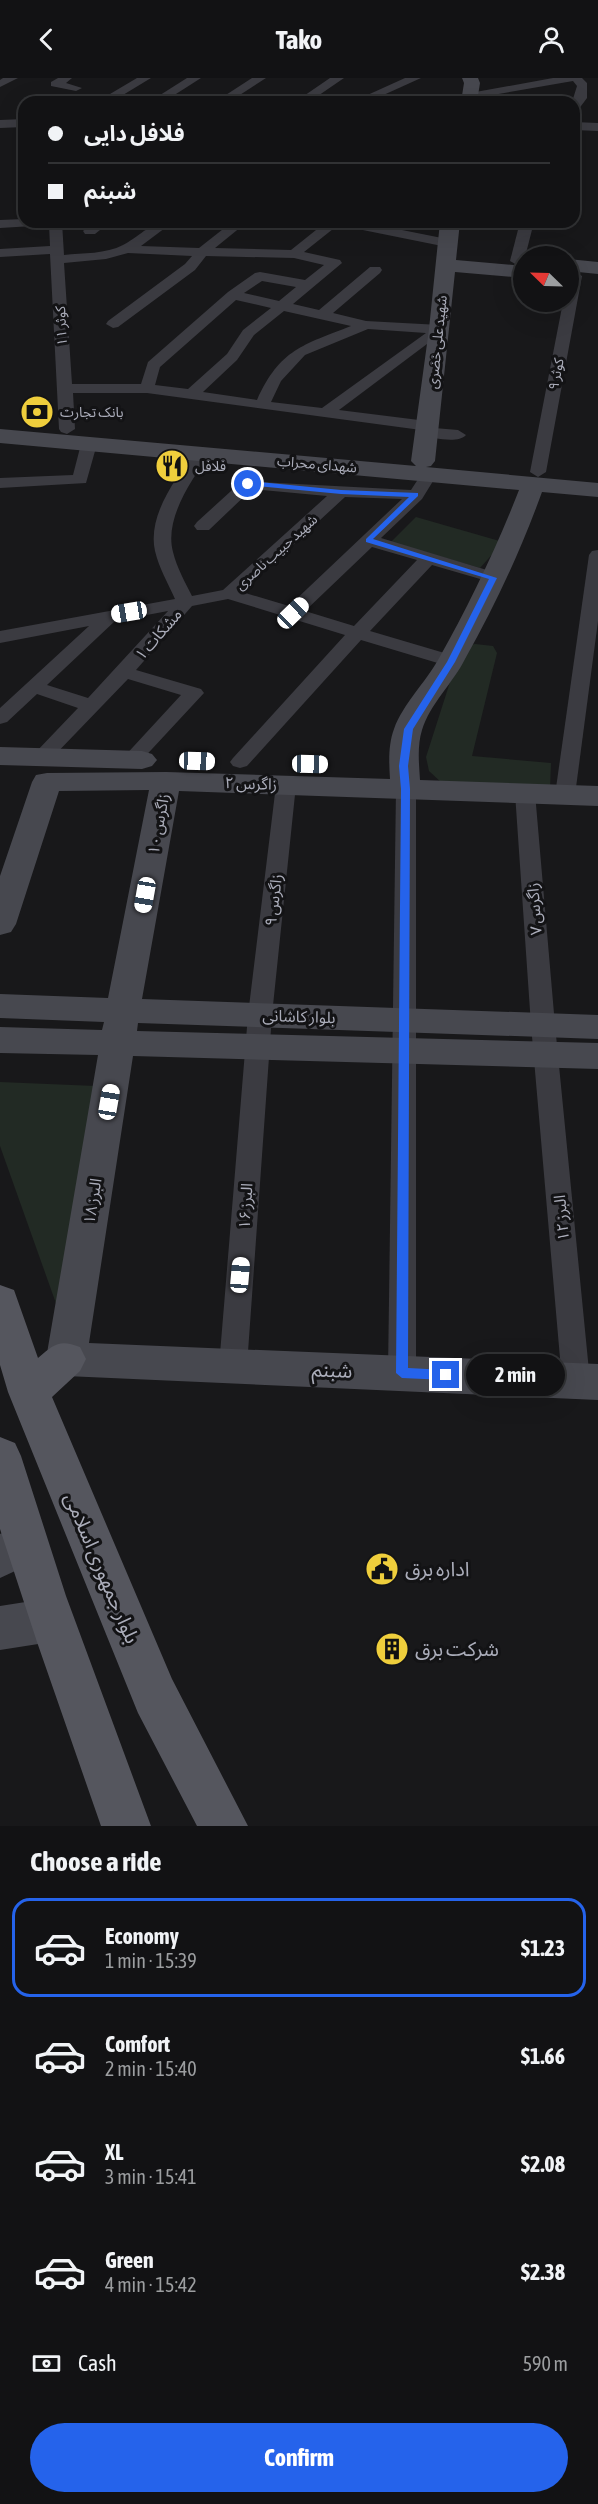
<!DOCTYPE html>
<html lang="en">
<head>
<meta charset="utf-8">
<style>
	:root { --surface:#121214; --page:#1f2022; --text:#f1f3f6; --muted:#9c9ea0; --line:#313234; --accent:#2563eb }
	body { margin:0; font-family:"Asap Condensed","Noto Sans Arabic",sans-serif; background:var(--page); color:var(--text); height:100vh; display:flex; flex-direction:column; font-size:22px; white-space:nowrap }
	* { box-sizing:border-box; margin:0 }
	p { font-size:20px; color:var(--muted) }
	.icon { flex:none; width:33px; height:33px; fill:none; stroke:currentColor; stroke-width:2; stroke-linecap:round; stroke-linejoin:round }
	.map { position:relative; height:1748px; overflow:hidden }
	.side { display:flex; flex-direction:column; background:var(--surface); flex:1 }
	.side>* { flex:none }
	.banner { position:absolute; left:18px; top:18px; width:562px; height:132px; border-radius:18px; box-shadow:0 6px 24px #0002,0 0 0 2px var(--line); display:grid; align-content:center; height:132px; padding:0 30px; background:var(--surface) }
	.needle { width:39px; rotate:293deg }
	.fabs { position:absolute; left:513px; top:168px; display:grid; gap:12px }
	.fabs a { display:grid; place-items:center; width:66px; height:66px; border-radius:50%; background:var(--surface); box-shadow:0 6px 24px #0002,0 0 0 2px var(--line); font-size:30px }
	.end { position:absolute; width:27px; height:27px; margin:-14px; border:8px solid #2563eb; background:#fff; box-shadow:0 0 0 3px #fff }
	.from { border-radius:50% }
	.bubble { position:absolute; height:42px; border-radius:21px; background:var(--surface); box-shadow:0 6px 24px #0002,0 0 0 2px var(--line); font-size:20px; font-weight:700; line-height:42px; text-align:center }
	.car { position:absolute; width:18px; height:36px; margin:-18px -9px; border-radius:8px; box-shadow:0 0 4px 2px #0007; background:linear-gradient(#fff 24%,#345 0 40%,#fff 0 76%,#345 0 86%,#fff 0) }
	.banner b { display:flex; align-items:center; gap:21px; height:57px; font-size:22px }
	.banner b+b { border-top:2px solid var(--line) }
	.banner i { width:15px; height:15px; background:var(--text) }
	ul { padding:0; list-style:none }
	li { display:flex; align-items:center; gap:18px; height:99px; margin:0 12px 9px; padding:0 18px; border:3px solid transparent; border-radius:18px }
	li div { flex:1 }
	li b { display:block; font-size:22px }
	li em { font-style:normal; font-weight:700 }
	li.selected { border-color:var(--accent) }
	li>.icon { width:54px; height:54px; stroke-width:1.5 }
	h2 { padding:0 30px; font-size:27px; line-height:72px }
	.pay { display:flex; align-items:center; gap:15px; height:66px; padding:0 30px; font-size:22px }
	.pay p { margin-inline-start:auto }
	.cta { display:flex; gap:12px; margin-top:auto; padding:12px 30px }
	.cta a { flex:1; height:69px; border-radius:36px; background:var(--accent); color:#fff; font-size:24px; font-weight:700; line-height:69px; text-align:center }
	header { display:flex; justify-content:space-between; align-items:center; height:78px; padding:0 30px; background:var(--surface); font-size:27px; font-weight:700 }
	.map>svg:first-child { display:block }
</style>
</head>
<body>
<header><svg class="icon" aria-label="back" viewBox="0 0 24 24"><path d="M15 5l-7 7 7 7"/></svg>Tako<svg class="icon" aria-label="person" viewBox="0 0 24 24"><circle cx="12" cy="8" r="4"/><path d="M4 21q1-7 8-7t8 7"/></svg></header>
<div class="map">
<svg width="598" height="1748" viewBox="0 0 598 1748">
	<rect width="100%" height="100%" fill="#18181a"/>
	<g fill="#222a24">
		<polygon points="416,439 503,464 480,490 391,464"/>
		<polygon points="475,566 493,568 497,575 472,678 551,685 550,711 443,706 429,693 426,679 459,576 464,568"/>
		<polygon points="0,1004 96,1008 58,1231 0,1068"/>
	</g>
	<g fill="none" stroke-linecap="round" stroke-linejoin="round">
		<g fill="#3b3b41" fill-rule="evenodd">
			<polygon points="3,0 18,0 0,9 0,2"/>
			<polygon points="58,0 72,0 66,5 82,10 76,13 51,8 51,4"/>
			<polygon points="137,0 151,0 118,20 110,20 110,16"/>
			<polygon points="187,0 201,0 165,23 157,23 157,19"/>
			<polygon points="252,0 266,0 229,24 215,24"/>
			<polygon points="330,0 344,0 309,24 295,24"/>
			<polygon points="405,0 421,0 368,24 352,24"/>
			<polygon points="553,0 582,0 587,5 587,20 578,32 574,33 574,24 572,24 577,8 573,3 470,21 464,18 470,15"/>
			<polygon points="24,41 24,49 0,50 0,42"/>
			<polygon points="574,44 598,45 598,53 574,52"/>
			<path d="M24,141V144H62L64,177C83,175 106,176 123,167C144,156 148,144 173,144L141,168L199,170L232,144H247L215,170L291,172L326,144H362L452,162L454,165L452,168L447,169L338,147L304,174L340,182L342,185L293,226L319,232L370,189H380L382,192L380,195L333,235L366,243L440,247L447,251L339,332L427,343L433,345L434,350L458,352L466,357C458,366 433,360 421,357V352L147,315H73L75,351L67,356L61,354L59,351L50,176L0,179V171L50,168L49,147L0,150V142ZM128,175L192,178L185,186L108,243L106,246L113,250L118,249L195,192L206,178L294,180L324,187L305,202L260,194L255,195L228,214L148,284L141,306H72L64,185L106,181ZM262,203L296,209L279,223L244,215ZM236,222L271,230L243,252L227,276L188,311L155,307L160,289ZM284,233L351,248C303,267 280,271 257,322L203,314L237,282L254,257ZM368,251L426,255L322,330L271,324L281,303L305,277Z"/>
			<polygon points="94,144 110,144 95,156 85,156 83,153"/>
			<polygon points="520,144 534,144 524,183 517,187 510,183"/>
			<polygon points="575,194 582,198 546,394 538,399 530,394 563,224 568,224 568,197"/>
			<polygon points="89,361 97,366 86,405 0,410 0,400 73,397 81,366"/>
			<path d="M202,370L210,375C192,402 164,440 173,474C177,490 185,504 192,518L223,512L327,418L252,411L209,452H197L194,448L197,444L242,403L411,412L424,392H436L438,395L422,421L381,460L500,496L503,500L500,504L494,505L432,487L370,553L458,579L460,583L458,587L451,589L361,562L247,688L240,690L233,688L230,684L233,680L345,557L228,521L192,528L136,592L201,611L204,615L139,685L132,687L125,685L122,681L181,617L128,601L49,683L42,685L35,683L32,679L35,675L78,630L37,616L7,644L0,646V630L89,548L0,565V553L175,521C168,505 159,490 155,473C147,437 177,399 196,372ZM345,419L402,421L289,528L242,514ZM372,469L417,482L354,548L305,533ZM168,533L88,620L47,607L115,543Z"/>
			<polygon points="598,472 598,543 575,717 572,722 565,723 558,722 555,717 589,477 592,473"/>
			<polygon points="286,701 293,702 296,707 272,937 247,1288 243,1296 233,1300 223,1296 219,1288 248,937 276,707 279,702"/>
			<polygon points="406,705 413,706 416,711 416,1295 412,1304 402,1307 392,1304 388,1295 396,711 399,706"/>
			<polygon points="525,709 532,710 535,715 555,947 590,1303 586,1312 576,1315 566,1312 562,1303 531,947 515,715 518,710"/>
		</g>
		<g fill="#47484f" fill-rule="evenodd">
			<polygon points="462,0 478,0 480,5 477,24 461,24 464,5"/>
			<path d="M440,144H460L456,182L524,188V200L455,194L435,383L431,388L426,389L598,405V419L542,414C521,472 495,528 465,581C453,605 430,626 422,652C417,668 419,686 420,702L598,708V728L179,713L142,921L598,937V961L138,945L137,953L598,965V991L133,978L89,1265L598,1286V1322L66,1298L52,1293L46,1281L98,977L0,975V949L102,952L104,944L0,940V916L108,920L149,712L59,713L16,846L11,854L0,857V798L32,704L36,697L47,695L166,694L390,701C389,685 388,667 394,651C403,626 425,605 438,582C469,527 496,471 519,412L0,365V351L416,388L411,383L429,251Z"/>
			<polygon points="568,181 598,184 598,196 568,193"/>
			<polygon points="0,669 142,673 152,676 157,682 152,688 142,691 0,687"/>
			<polygon points="25,1445 41,1451 47,1466 41,1481 0,1500 0,1456"/>
			<polygon points="51,1520 67,1526 74,1542 67,1558 51,1564 0,1572 0,1528"/>
		</g>
		<g fill="#55565e" fill-rule="evenodd">
			<path d="M0,1207L14,1212L38,1280C54,1266 60,1261 80,1269L86,1281L80,1293L52,1319L172,1601L248,1748H197L138,1635L8,1314L0,1287Z"/>
			<polygon points="0,1359 15,1365 21,1378 66,1518 151,1748 101,1748 37,1564 0,1451"/>
		</g>
	</g>
	<polygon fill="#2563eb" points="248,403 341,412 418,415 418,418 373,461 497,500 455,584 413,651 408,688 410,711 408,1290 446,1292 452,1297 446,1302 402,1300 396,1295 401,711 399,688 404,651 447,584 489,501 366,464 366,461 409,419 341,416 246,407"/>
	<defs>
		<symbol id="bank-disc" viewBox="-11 -11 22 22"><circle r="9.5" fill="#efce3c" stroke="#131315"/><path d="M-6-4H6V4H-6ZM0-2.3a2.3 2.3 0 1 0 0 4.6a2.3 2.3 0 1 0 0-4.6Z" fill="#111"/></symbol>
		<symbol id="restaurant-disc" viewBox="-11 -11 22 22"><circle r="9.5" fill="#efce3c" stroke="#131315"/><path d="M-5-6h1v4h1v-4h1v4h1v-4h1v5L-1.5 .5V6h-2V.5L-5-1ZM5-6V6H3V1.5H1.5Q1.5-4 5-6Z" fill="#111"/></symbol>
		<symbol id="civic-disc" viewBox="-11 -11 22 22"><circle r="9.5" fill="#efce3c" stroke="#131315"/><path d="M-.6-6.5H3V-4.5H.6V-3L4-1V1h2V6H-6V1h2V-1L-.6-3ZM-1.2 2.5V6h2.4V2.5Z" fill="#111"/></symbol>
		<symbol id="building-disc" viewBox="-11 -11 22 22"><circle r="9.5" fill="#efce3c" stroke="#131315"/><path d="M-4-6H4V6H1V3H-1V6H-4ZM-2.5-4.3h1.7v1.8h-1.7ZM.8-4.3h1.7v1.8H.8ZM-2.5-1h1.7V.8h-1.7ZM.8-1h1.7V.8H.8Z" fill="#111"/></symbol>
	</defs>
	<g fill-rule="evenodd">
		<use href="#bank-disc" x="18" y="315" width="38" height="38"/>
		<use href="#restaurant-disc" x="153" y="369" width="38" height="38"/>
		<use href="#civic-disc" x="363" y="1472" width="38" height="38"/>
		<use href="#building-disc" x="373" y="1552" width="38" height="38"/>
	</g>
	<g text-anchor="middle" stroke-width="6" stroke-linejoin="round" paint-order="stroke">
		<g font-size="14" fill="#abadba" stroke="#131315">
			<text transform="translate(61 248) rotate(-93)" y="5">کوثر ۱۱</text>
			<text transform="translate(437 264) rotate(-84)" y="5">شهید علی خضری</text>
			<text transform="translate(556 296) rotate(-79)" y="5">کوثر ۹</text>
			<text transform="translate(317 386) rotate(5)" y="5">شهدای محراب</text>
			<text transform="translate(276 474) rotate(-42)" y="5">شهید حبیب ناصری</text>
		</g>
		<g font-size="14" fill="#abadba" stroke="#131315" text-anchor="start">
			<text x="60" y="339">بانک تجارت</text>
			<text x="195" y="393">فلافل</text>
		</g>
		<g font-size="16" fill="#abadba" stroke="#131315">
			<text transform="translate(158 556) rotate(-49)" y="6">مشکات ۱</text>
			<text transform="translate(251 705) rotate(2)" y="6">زاگرس ۲</text>
			<text transform="translate(158 746) rotate(-80)" y="6">زاگرس ۱۰</text>
			<text transform="translate(273 822) rotate(-83)" y="6">زاگرس ۹</text>
			<text transform="translate(534 831) rotate(-94)" y="6">زاگرس ۷</text>
			<text transform="translate(299 938) rotate(2)" y="6">بلوار کاشانی</text>
			<text transform="translate(92 1123) rotate(-81)" y="6">البرز ۱۸</text>
			<text transform="translate(245 1128) rotate(-86)" y="6">البرز ۱۶</text>
			<text transform="translate(561 1140) rotate(-95)" y="6">البرز ۱۲</text>
		</g>
		<g font-size="20" fill="#abadba" stroke="#131315">
			<text transform="translate(332 1292) rotate(2)" y="7">شبنم</text>
			<text transform="translate(102 1490) rotate(67)" y="7">بلوار جمهوری اسلامی</text>
		</g>
		<g font-size="20" fill="#abadba" stroke="#131315" text-anchor="start">
			<text x="405" y="1498">اداره برق</text>
			<text x="415" y="1578">شرکت برق</text>
		</g>
	</g>
</svg>
<div class="fabs">
<a><svg class="needle" viewBox="-14 -14 28 28"><path d="M0-13l5 13h-10z" fill="#e53935"/><path d="M0 13l5-13h-10z" fill="#9c9ea0"/></svg></a>
</div>
<i class="end from" style="left:248px;top:406px"></i>
<i class="end" style="left:446px;top:1297px"></i>
<div class="bubble" style="left:466px;top:1276px;width:99px">2 min</div>
<i class="car" style="left:129px;top:534px;rotate:260deg"></i>
<i class="car" style="left:293px;top:535px;rotate:46deg"></i>
<i class="car" style="left:197px;top:683px;rotate:92deg"></i>
<i class="car" style="left:310px;top:686px;rotate:91deg"></i>
<i class="car" style="left:145px;top:817px;rotate:190deg"></i>
<i class="car" style="left:109px;top:1024px;rotate:10deg"></i>
<i class="car" style="left:240px;top:1197px;rotate:5deg"></i>
<div class="banner">
<b><i class="from"></i>فلافل دایی</b>
<b><i></i>شبنم</b>
</div>
</div>
<section class="side">
<h2>Choose a ride</h2>
<ul>
<li class="selected"><svg class="icon" aria-label="car" viewBox="0 0 24 24"><path d="M5 17H2v-5l4-1 3-4h7l3 4 3 1v5h-3M9 17h6M6 11h13"/><circle cx="7" cy="17" r="2"/><circle cx="17" cy="17" r="2"/></svg><div><b>Economy</b><p>1 min · 15:39</p></div><em>$1.23</em></li>
<li><svg class="icon" aria-label="car" viewBox="0 0 24 24"><path d="M5 17H2v-5l4-1 3-4h7l3 4 3 1v5h-3M9 17h6M6 11h13"/><circle cx="7" cy="17" r="2"/><circle cx="17" cy="17" r="2"/></svg><div><b>Comfort</b><p>2 min · 15:40</p></div><em>$1.66</em></li>
<li><svg class="icon" aria-label="car" viewBox="0 0 24 24"><path d="M5 17H2v-5l4-1 3-4h7l3 4 3 1v5h-3M9 17h6M6 11h13"/><circle cx="7" cy="17" r="2"/><circle cx="17" cy="17" r="2"/></svg><div><b>XL</b><p>3 min · 15:41</p></div><em>$2.08</em></li>
<li><svg class="icon" aria-label="car" viewBox="0 0 24 24"><path d="M5 17H2v-5l4-1 3-4h7l3 4 3 1v5h-3M9 17h6M6 11h13"/><circle cx="7" cy="17" r="2"/><circle cx="17" cy="17" r="2"/></svg><div><b>Green</b><p>4 min · 15:42</p></div><em>$2.38</em></li>
</ul>
<div class="pay"><svg class="icon" aria-label="cash" viewBox="0 0 24 24"><path d="M3 7h18v10H3z"/><circle cx="12" cy="12" r="2"/></svg>Cash<p>590 m</p></div>
<div class="cta"><a>Confirm</a></div>
</section>
</body>
</html>
